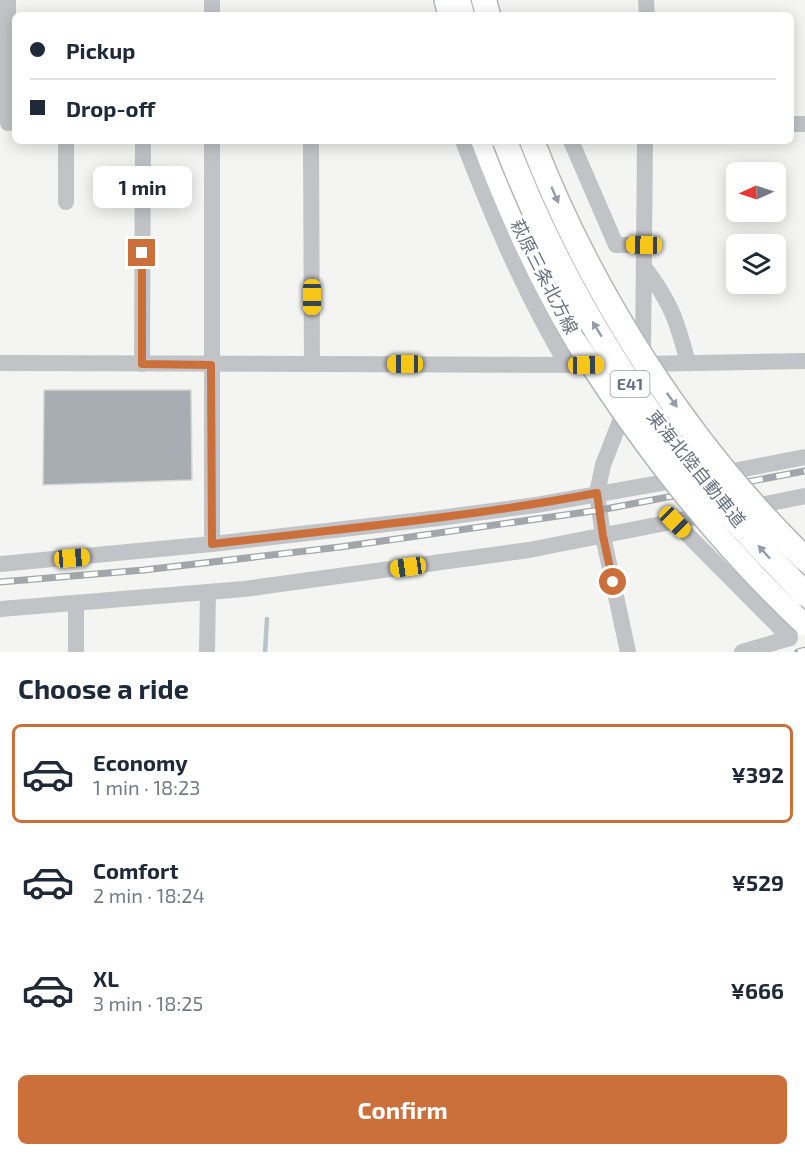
<!DOCTYPE html>
<html lang="en">
<head>
<meta charset="utf-8">
<style>
	:root { --surface:#fff; --page:#f6f6f7; --text:#1f2937; --muted:#747a83; --line:#e0e1e3; --accent:#cb6f3b }
	body { margin:0; font-family:"Exo 2","Noto Sans JP",sans-serif; background:var(--page); color:var(--text); height:100vh; display:flex; flex-direction:column; font-size:22px; white-space:nowrap }
	* { box-sizing:border-box; margin:0 }
	p { font-size:20px; color:var(--muted) }
	.icon { flex:none; width:33px; height:33px; fill:none; stroke:currentColor; stroke-width:2; stroke-linecap:round; stroke-linejoin:round }
	.map { position:relative; height:652px; overflow:hidden }
	.drawer { display:flex; flex-direction:column; background:var(--surface); flex:1 }
	.drawer>* { flex:none }
	.hud { position:absolute; left:12px; top:12px; width:782px; height:132px; border-radius:9px; box-shadow:0 3px 15px #0003; display:grid; align-content:center; height:132px; padding:0 18px; background:var(--surface) }
	.needle { width:39px; rotate:267deg }
	.buttons { position:absolute; left:726px; top:162px; display:grid; gap:12px }
	.buttons a { display:grid; place-items:center; width:60px; height:60px; border-radius:9px; background:var(--surface); box-shadow:0 3px 15px #0003; font-size:30px }
	.end { position:absolute; width:27px; height:27px; margin:-14px; border:8px solid #cb6f3b; background:#fff; box-shadow:0 0 0 3px #fff }
	.from { border-radius:50% }
	.bubble { position:absolute; height:42px; border-radius:9px; background:var(--surface); box-shadow:0 3px 15px #0003; font-size:20px; font-weight:700; line-height:42px; text-align:center }
	.car { position:absolute; width:18px; height:36px; margin:-18px -9px; border-radius:8px; box-shadow:0 0 4px 2px #0007; background:linear-gradient(#f5c518 24%,#345 0 40%,#f5c518 0 76%,#345 0 86%,#f5c518 0) }
	.hud b { display:flex; align-items:center; gap:21px; height:57px; font-size:22px }
	.hud b+b { border-top:2px solid var(--line) }
	.hud i { width:15px; height:15px; background:var(--text) }
	ul { padding:0; list-style:none }
	li { display:flex; align-items:center; gap:18px; height:99px; margin:0 12px 9px; padding:0 6px; border:3px solid transparent; border-radius:9px }
	li div { flex:1 }
	li b { display:block; font-size:22px }
	li em { font-style:normal; font-weight:700 }
	li.current { border-color:var(--accent) }
	li>.icon { width:54px; height:54px; stroke-width:1.5 }
	h2 { padding:0 18px; font-size:27px; line-height:72px }
	.button { display:flex; gap:12px; margin-top:auto; padding:12px 18px }
	.button a { flex:1; height:69px; border-radius:9px; background:var(--accent); color:#fff; font-size:24px; font-weight:700; line-height:69px; text-align:center }
	.map>svg:first-child { display:block }
</style>
</head>
<body>
<div class="map">
<svg width="805" height="652" viewBox="0 0 805 652">
	<rect width="100%" height="100%" fill="#f4f5f2"/>
	<g fill="none" stroke-linecap="round" stroke-linejoin="round">
		<polyline stroke="#bbc2c8" stroke-width="4.5" points="265,652 267,619"/>
	</g>
	<polygon fill="#a8adb3" stroke="#d6d6d4" stroke-width="1.5" points="44,390 191,390 192,480 43,485"/>
	<g fill="none" stroke-linecap="round" stroke-linejoin="round">
		<defs>
			<g id="major">
				<polyline points="445,0 449,15"/>
				<path d="M482,141C508,210 539,279 577,343"/>
			</g>
			<g id="highway">
				<polyline points="458,0 462,15"/>
				<polyline points="484,0 488,15"/>
			</g>
		</defs>
		<use href="#major" stroke="#b2b5b9" stroke-width="24"/>
		<use href="#highway" stroke="#b4b6b9" stroke-width="27"/>
		<g stroke="#c1c3c6" stroke-width="16">
			<polyline points="8,0 8,123"/>
			<polyline points="212,0 212,15"/>
			<polyline points="646,0 647,15"/>
			<polyline points="790,124 805,124"/>
			<polyline points="66,141 66,202"/>
			<polyline points="212,141 212,544"/>
			<polyline points="311,141 312,364"/>
			<path d="M463,141C493,219 525,294 567,365"/>
			<polyline points="571,141 616,245 644,245"/>
			<path d="M644,267C671,302 677,321 688,363"/>
			<polyline points="643,356 645,141"/>
			<polyline points="0,363 599,365"/>
			<polyline points="142,364 143,141"/>
			<polyline points="640,364 805,361"/>
			<polyline points="626,406 603,465 597,493 603,536 628,652"/>
			<polyline points="718,474 805,457"/>
			<polyline points="746,508 805,496"/>
			<polyline points="675,522 790,638 742,652"/>
			<polyline points="0,564 212,544 439,518 536,505 684,479"/>
			<polyline points="76,603 76,652"/>
			<polyline points="0,609 244,589 529,550 712,514"/>
			<polyline points="207,652 208,592"/>
		</g>
		<use href="#major" stroke="#fff" stroke-width="21"/>
		<use href="#highway" stroke="#fff" stroke-width="24"/>
		<defs>
			<g id="rail">
				<polyline points="0,582 144,570 340,547 600,510 805,471"/>
				<polyline points="798,652 805,650"/>
			</g>
		</defs>
		<use href="#rail" stroke="#a2a6ab" stroke-width="7"/>
		<use href="#rail" stroke="#fff" stroke-width="4.5" stroke-dasharray="14" stroke-linecap="butt"/>
		<defs>
			<path id="major-bridge" d="M577,343C642,446 716,542 805,625"/>
			<g id="highway-bridge">
				<path d="M505,141C546,249 603,351 672,444C712,497 758,546 805,594"/>
				<path d="M532,141C591,294 687,444 805,559"/>
			</g>
		</defs>
		<use href="#major-bridge" stroke="#b2b5b9" stroke-width="24" stroke-linecap="butt"/>
		<use href="#highway-bridge" stroke="#b4b6b9" stroke-width="27" stroke-linecap="butt"/>
		<use href="#major-bridge" stroke="#fff" stroke-width="21"/>
		<use href="#highway-bridge" stroke="#fff" stroke-width="24"/>
	</g>
	<defs><path id="oneway-solid" d="M-6-.8H1V-3.2L6.5 0L1 3.2V.8H-6Z" transform="scale(1.5)"/></defs>
	<g fill="#959ca5">
		<use href="#oneway-solid" transform="translate(555 195) rotate(66)"/>
		<use href="#oneway-solid" transform="translate(597 329) rotate(-121)"/>
		<use href="#oneway-solid" transform="translate(672 400) rotate(54)"/>
		<use href="#oneway-solid" transform="translate(764 552) rotate(-132)"/>
	</g>
	<g fill="none" stroke-linecap="round" stroke-linejoin="round">
		<path stroke="#cb6f3b" stroke-width="8" d="M142,253V364L211,365L212,544C341,529 470,517 597,493L603,536L613,582"/>
	</g>
	<g text-anchor="middle" stroke-width="6" stroke-linejoin="round" paint-order="stroke">
		<rect fill="#fff" stroke="#959ca5" stroke-width="1.5" x="610.5" y="371" width="39" height="26" rx="4.5"/>
		<g font-size="16" font-weight="bold" fill="#68727f">
			<text x="630" y="390">E41</text>
		</g>
		<g font-size="18" fill="#68727f" stroke="#fff">
			<text transform="translate(544 277) rotate(63)" y="6">萩原三条北方線</text>
			<text transform="translate(696 469) rotate(51)" y="6">東海北陸自動車道</text>
		</g>
	</g>
</svg>
<div class="buttons">
<a><svg class="needle" viewBox="-14 -14 28 28"><path d="M0-13l5 13h-10z" fill="#e53935"/><path d="M0 13l5-13h-10z" fill="#747a83"/></svg></a>
<a><svg class="icon" aria-label="layers" viewBox="0 0 24 24"><path d="M12 4l9 5-9 5-9-5zM3 14l9 5 9-5"/></svg></a>
</div>
<i class="end from" style="left:613px;top:582px"></i>
<i class="end" style="left:142px;top:253px"></i>
<div class="bubble" style="left:93px;top:166px;width:99px">1 min</div>
<i class="car" style="left:644px;top:245px;rotate:271deg"></i>
<i class="car" style="left:312px;top:297px;rotate:180deg"></i>
<i class="car" style="left:405px;top:364px;rotate:270deg"></i>
<i class="car" style="left:586px;top:365px;rotate:89deg"></i>
<i class="car" style="left:675px;top:522px;rotate:135deg"></i>
<i class="car" style="left:72px;top:558px;rotate:85deg"></i>
<i class="car" style="left:408px;top:567px;rotate:262deg"></i>
<div class="hud">
<b><i class="from"></i>Pickup</b>
<b><i></i>Drop-off</b>
</div>
</div>
<section class="drawer">
<h2>Choose a ride</h2>
<ul>
<li class="current"><svg class="icon" aria-label="car" viewBox="0 0 24 24"><path d="M5 17H2v-5l4-1 3-4h7l3 4 3 1v5h-3M9 17h6M6 11h13"/><circle cx="7" cy="17" r="2"/><circle cx="17" cy="17" r="2"/></svg><div><b>Economy</b><p>1 min · 18:23</p></div><em>¥392</em></li>
<li><svg class="icon" aria-label="car" viewBox="0 0 24 24"><path d="M5 17H2v-5l4-1 3-4h7l3 4 3 1v5h-3M9 17h6M6 11h13"/><circle cx="7" cy="17" r="2"/><circle cx="17" cy="17" r="2"/></svg><div><b>Comfort</b><p>2 min · 18:24</p></div><em>¥529</em></li>
<li><svg class="icon" aria-label="car" viewBox="0 0 24 24"><path d="M5 17H2v-5l4-1 3-4h7l3 4 3 1v5h-3M9 17h6M6 11h13"/><circle cx="7" cy="17" r="2"/><circle cx="17" cy="17" r="2"/></svg><div><b>XL</b><p>3 min · 18:25</p></div><em>¥666</em></li>
</ul>
<div class="button"><a>Confirm</a></div>
</section>
</body>
</html>
